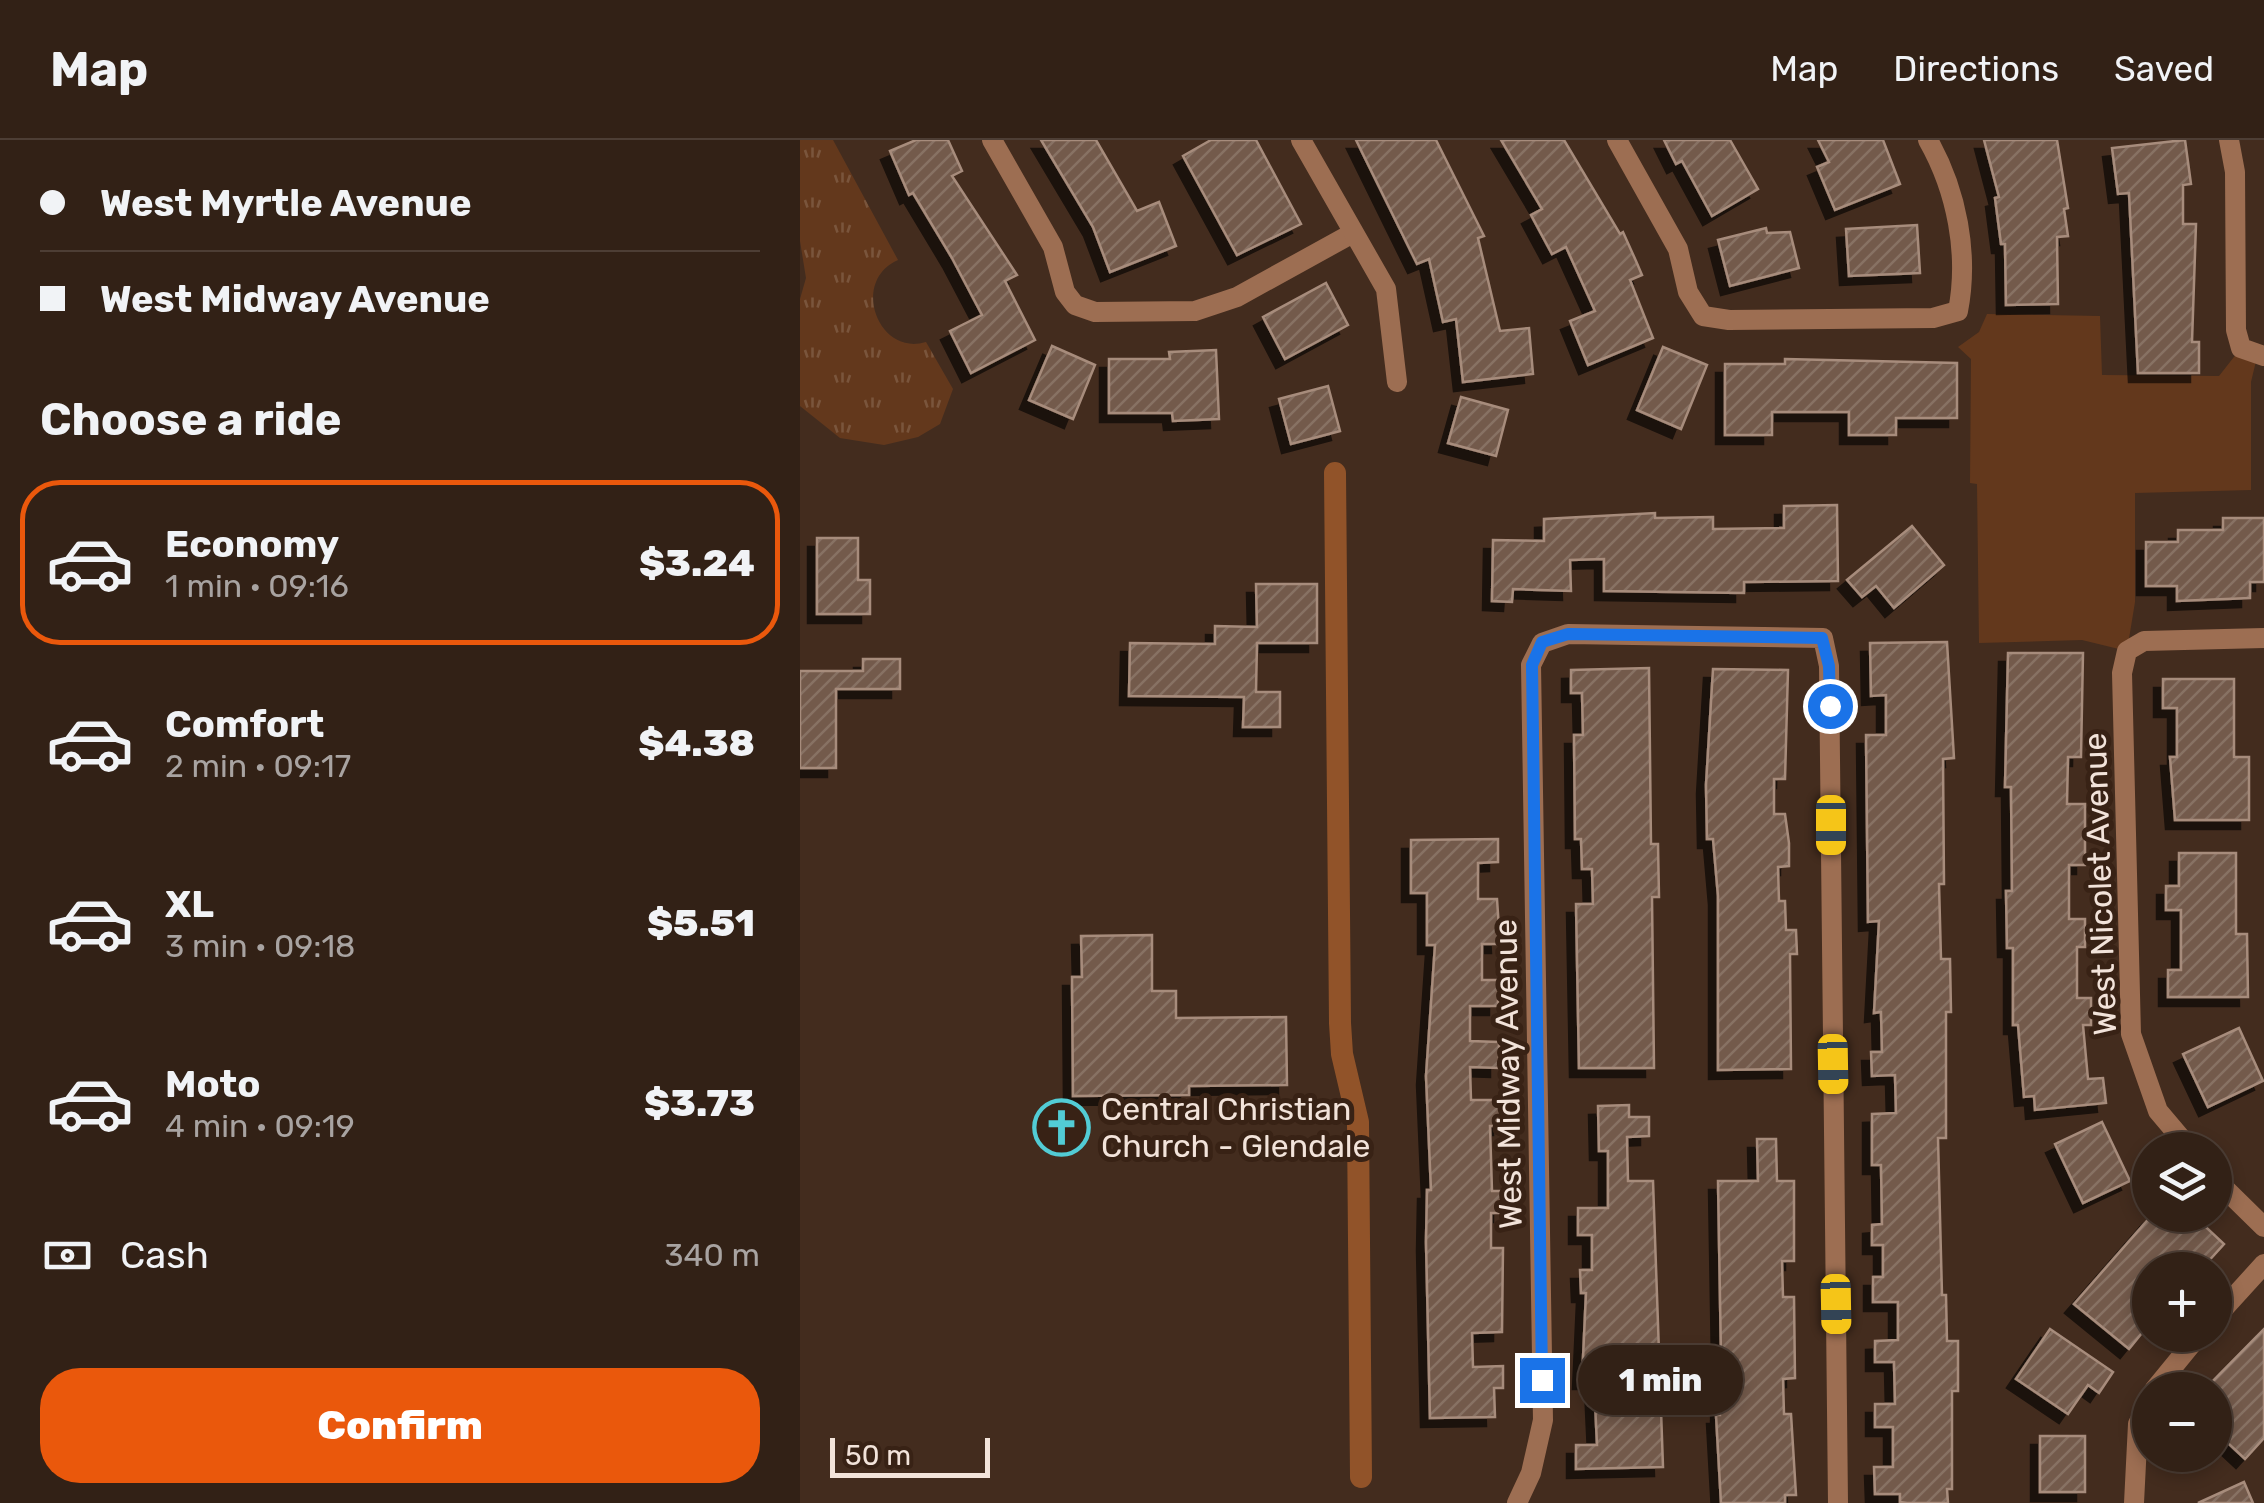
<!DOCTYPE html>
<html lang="en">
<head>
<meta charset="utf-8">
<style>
	:root { --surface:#322116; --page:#3a291f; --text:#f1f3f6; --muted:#a8a3a1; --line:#4d3e35; --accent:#ea580c }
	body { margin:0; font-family:Rubik,sans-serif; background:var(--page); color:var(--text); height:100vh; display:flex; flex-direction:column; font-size:38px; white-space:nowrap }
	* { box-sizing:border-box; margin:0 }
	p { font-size:32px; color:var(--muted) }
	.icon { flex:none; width:55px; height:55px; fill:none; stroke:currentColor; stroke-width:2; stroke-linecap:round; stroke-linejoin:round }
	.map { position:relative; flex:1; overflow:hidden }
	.side { display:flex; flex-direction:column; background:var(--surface); width:800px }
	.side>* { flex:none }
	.guide { display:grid; align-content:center; height:220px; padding:0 40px; background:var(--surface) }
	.tools { position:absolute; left:1332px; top:992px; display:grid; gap:20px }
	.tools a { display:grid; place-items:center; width:100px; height:100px; border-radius:50%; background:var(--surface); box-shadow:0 5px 15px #0003,0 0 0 2px var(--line); font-size:50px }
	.scale { position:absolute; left:30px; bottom:25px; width:160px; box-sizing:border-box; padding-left:10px; border:5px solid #f2e3da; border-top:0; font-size:28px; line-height:35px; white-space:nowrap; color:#f2e3da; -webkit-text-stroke:8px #382215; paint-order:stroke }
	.end { position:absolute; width:45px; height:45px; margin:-22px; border:12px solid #1a73e8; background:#fff; box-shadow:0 0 0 5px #fff }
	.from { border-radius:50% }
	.bubble { position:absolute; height:70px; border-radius:35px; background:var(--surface); box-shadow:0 5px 15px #0003,0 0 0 2px var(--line); font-size:32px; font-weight:800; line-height:70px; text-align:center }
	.car { position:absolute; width:30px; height:60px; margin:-30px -15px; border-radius:12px; box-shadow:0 0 8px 2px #0007; background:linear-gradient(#f5c518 24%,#345 0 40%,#f5c518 0 76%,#345 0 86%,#f5c518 0) }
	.guide b { display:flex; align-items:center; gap:35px; height:95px; font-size:38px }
	.guide b+b { border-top:2px solid var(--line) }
	.guide i { width:25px; height:25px; background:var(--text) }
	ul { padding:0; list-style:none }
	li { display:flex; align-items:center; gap:30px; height:165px; margin:0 20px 15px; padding:0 20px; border:5px solid transparent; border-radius:40px }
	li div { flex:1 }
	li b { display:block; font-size:38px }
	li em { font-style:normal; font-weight:800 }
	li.current { border-color:var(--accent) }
	li>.icon { width:90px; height:90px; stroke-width:1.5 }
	h2 { padding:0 40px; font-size:45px; line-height:120px }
	.pay { display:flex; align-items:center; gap:25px; height:110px; padding:0 40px; font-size:38px }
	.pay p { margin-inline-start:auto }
	.action { display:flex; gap:20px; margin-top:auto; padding:20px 40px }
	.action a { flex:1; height:115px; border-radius:40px; background:var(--accent); color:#fff; font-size:40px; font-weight:800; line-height:115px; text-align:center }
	header { display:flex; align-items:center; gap:60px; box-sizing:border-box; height:140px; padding:0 50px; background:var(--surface); border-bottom:2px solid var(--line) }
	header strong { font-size:48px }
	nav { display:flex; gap:55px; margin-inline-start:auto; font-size:35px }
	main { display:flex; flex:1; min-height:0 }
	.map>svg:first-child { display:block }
</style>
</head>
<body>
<header>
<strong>Map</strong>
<nav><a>Map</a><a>Directions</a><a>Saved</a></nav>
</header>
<main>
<section class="side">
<div class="guide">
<b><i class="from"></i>West Myrtle Avenue</b>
<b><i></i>West Midway Avenue</b>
</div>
<h2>Choose a ride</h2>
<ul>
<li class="current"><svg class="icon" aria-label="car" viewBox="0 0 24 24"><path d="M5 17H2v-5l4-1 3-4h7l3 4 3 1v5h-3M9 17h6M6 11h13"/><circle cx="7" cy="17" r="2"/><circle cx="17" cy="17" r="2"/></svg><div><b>Economy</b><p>1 min · 09:16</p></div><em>$3.24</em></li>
<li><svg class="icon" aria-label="car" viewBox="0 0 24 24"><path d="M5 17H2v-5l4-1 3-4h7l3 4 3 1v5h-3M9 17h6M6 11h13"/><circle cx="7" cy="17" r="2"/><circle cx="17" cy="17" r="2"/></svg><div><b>Comfort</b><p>2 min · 09:17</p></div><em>$4.38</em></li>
<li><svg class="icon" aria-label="car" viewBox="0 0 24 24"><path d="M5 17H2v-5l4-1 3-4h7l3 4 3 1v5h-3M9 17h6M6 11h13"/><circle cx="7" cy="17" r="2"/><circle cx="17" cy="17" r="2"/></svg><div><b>XL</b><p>3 min · 09:18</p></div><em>$5.51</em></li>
<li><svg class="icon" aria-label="car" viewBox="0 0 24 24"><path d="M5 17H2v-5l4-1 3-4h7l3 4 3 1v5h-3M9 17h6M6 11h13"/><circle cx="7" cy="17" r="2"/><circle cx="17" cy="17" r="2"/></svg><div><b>Moto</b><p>4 min · 09:19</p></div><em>$3.73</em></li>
</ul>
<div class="pay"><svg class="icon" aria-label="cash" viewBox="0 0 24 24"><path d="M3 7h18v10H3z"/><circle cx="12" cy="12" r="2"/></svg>Cash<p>340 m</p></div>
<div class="action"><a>Confirm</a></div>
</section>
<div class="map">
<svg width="1464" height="1363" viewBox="0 0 1464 1363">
	<defs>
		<pattern id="grass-tufts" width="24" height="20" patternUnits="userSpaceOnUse" patternTransform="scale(2.5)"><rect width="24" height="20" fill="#63381c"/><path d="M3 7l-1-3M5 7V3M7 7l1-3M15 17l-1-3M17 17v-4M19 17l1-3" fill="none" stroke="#7a553c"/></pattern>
		<pattern id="building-hatch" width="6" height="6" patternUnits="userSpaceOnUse" patternTransform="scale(2.5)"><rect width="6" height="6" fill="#735a4b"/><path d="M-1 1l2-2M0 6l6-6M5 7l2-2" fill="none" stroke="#877264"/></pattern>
		<filter id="shadow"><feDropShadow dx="-9" dy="9" stdDeviation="0" flood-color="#0009"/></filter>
	</defs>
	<rect width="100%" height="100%" fill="#432c1e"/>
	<path fill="url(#grass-tufts)" d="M0,0H33L98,120C50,141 78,217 126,202L153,249L140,284L118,297L84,305L40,298L0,266V159L6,138L0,101Z"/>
	<polygon fill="#63381c" points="1187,174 1300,176 1302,235 1419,236 1441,208 1457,217 1451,242 1451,350 1335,353 1335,462 1327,511 1282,500 1179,503 1177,344 1170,343 1171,219 1158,207 1179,192"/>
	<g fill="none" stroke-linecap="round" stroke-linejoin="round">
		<polyline stroke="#915329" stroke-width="22" points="535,333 540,883 542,914 558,982 561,1337"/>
	</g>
	<g fill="url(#building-hatch)" stroke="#a78c7c" stroke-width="2.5" filter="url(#shadow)">
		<polygon points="116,0 148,0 162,31 152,36 217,135 205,141 235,200 171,233 150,191 182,175 152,118 113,53 109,55 90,11"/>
		<polygon points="241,0 296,0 337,71 359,62 376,106 310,132 293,87"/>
		<polygon points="411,0 456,0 501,84 437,115 383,16"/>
		<polygon points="556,0 636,0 684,96 678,98 700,191 729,188 733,234 663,242 656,179 643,182 629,119 617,124"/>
		<polygon points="701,0 764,0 820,94 823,92 836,121 842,135 830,140 853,198 788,225 770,181 795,171 766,107 752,114 731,75 742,69"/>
		<polygon points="864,0 930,0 958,49 912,76 882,21 876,24"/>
		<polygon points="1018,0 1083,0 1100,44 1035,70 1017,27 1029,22"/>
		<polygon points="1184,0 1257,0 1268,68 1264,69 1268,96 1257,97 1258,164 1206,165 1205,104 1201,104 1195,58 1199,57"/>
		<polygon points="1385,0 1391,44 1383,45 1383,84 1396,84 1392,202 1399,202 1399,233 1338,233 1329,53 1318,54 1312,8"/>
		<polygon points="1117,85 1120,133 1049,136 1046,89"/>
		<polygon points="966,88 967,93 990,92 999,128 930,146 918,100"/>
		<polygon points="526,143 548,185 485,219 463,177"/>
		<polygon points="252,206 295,225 273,279 229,260"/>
		<polygon points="863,207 907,225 881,289 837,270"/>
		<polygon points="416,210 419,279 373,281 372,273 309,273 309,219 370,219 369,212"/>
		<polygon points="985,219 1157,223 1157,278 1096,278 1096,295 1049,295 1049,272 972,272 972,295 925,295 925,224 985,224"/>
		<polygon points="528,246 540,291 491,304 479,259"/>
		<polygon points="661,257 708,270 696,316 648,303"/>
		<polygon points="1037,365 1038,441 944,442 944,453 804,451 804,419 770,420 771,451 713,449 712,462 692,461 693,400 744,401 744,379 855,373 855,378 913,377 913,389 984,388 984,366"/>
		<polygon points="1423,378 1464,378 1464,442 1450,442 1450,458 1377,461 1377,446 1346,446 1346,402 1378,402 1378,390 1423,390"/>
		<polygon points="1112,386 1144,425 1094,468 1076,446 1062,457 1047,440"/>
		<polygon points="17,398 58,398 58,440 70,440 70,474 17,474"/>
		<polygon points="456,444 517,444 517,503 457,503 456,552 480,552 480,587 443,587 444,557 329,556 330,503 415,504 415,486 457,487"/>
		<polygon points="1147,502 1154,618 1143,619 1144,744 1139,744 1141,819 1150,819 1151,872 1146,872 1146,998 1138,998 1142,1155 1146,1155 1147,1201 1158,1201 1158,1251 1152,1251 1152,1349 1147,1349 1148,1363 1107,1363 1100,1362 1100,1354 1075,1354 1074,1327 1093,1327 1093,1287 1075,1287 1075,1264 1095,1264 1094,1222 1075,1222 1075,1201 1098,1200 1098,1162 1073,1162 1073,1137 1083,1137 1083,1105 1072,1105 1072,1085 1082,1084 1081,1025 1072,1025 1072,974 1096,973 1095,935 1072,936 1071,912 1082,912 1081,872 1074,873 1079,781 1068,782 1066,595 1086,595 1086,555 1071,556 1070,503"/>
		<polygon points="1208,513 1283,513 1281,617 1268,617 1267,664 1285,664 1285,725 1269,725 1269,779 1285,779 1285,807 1277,807 1277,858 1291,858 1291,885 1283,885 1288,939 1303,938 1306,963 1235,970 1234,956 1224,957 1218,885 1213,885 1213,808 1207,808 1206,751 1212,751 1211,647 1205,647"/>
		<polygon points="63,519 100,519 100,549 36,549 36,628 0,628 0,531 63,531"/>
		<polygon points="849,528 851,704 858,704 859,757 852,757 854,928 779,928 776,764 793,764 792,729 782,729 781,699 775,699 774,595 783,595 782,553 771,553 771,530"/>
		<polygon points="913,529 988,530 985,639 974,639 974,674 985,674 989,703 989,726 978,727 979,761 985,761 986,790 996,790 997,814 990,814 991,929 918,930 918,756 913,699 907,699 906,645"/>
		<polygon points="1363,539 1434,539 1434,617 1449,617 1449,680 1375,680 1370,617 1377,617 1377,568 1363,568"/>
		<polygon points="698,699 698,722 678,723 678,759 697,759 700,804 682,804 682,840 698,840 698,866 670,866 670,901 699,902 699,928 670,927 671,960 701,960 702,986 690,986 692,1051 702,1051 702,1073 691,1073 691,1108 703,1108 702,1192 672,1193 673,1227 703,1226 703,1248 694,1248 695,1277 630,1278 626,1102 627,1050 631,1050 626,936 635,805 627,805 627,753 611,753 611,700"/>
		<polygon points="1379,713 1436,713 1436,794 1447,794 1448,857 1368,857 1368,830 1381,830 1381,770 1366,770 1366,746 1379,746"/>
		<polygon points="352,795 352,851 376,851 376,878 486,877 487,945 389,946 389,955 273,956 272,837 282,837 281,796"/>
		<polygon points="1439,888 1463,941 1408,967 1383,914"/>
		<polygon points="829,965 829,977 849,977 849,996 827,997 828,1041 853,1041 863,1327 776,1329 776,1305 797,1305 794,1240 782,1240 786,1153 781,1153 780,1130 792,1130 792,1095 778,1095 778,1068 808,1068 808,1011 799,1011 798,966"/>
		<polygon points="1302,982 1330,1041 1283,1063 1255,1004"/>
		<polygon points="957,999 976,999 977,1041 994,1041 994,1121 982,1121 983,1157 994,1157 995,1238 983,1239 984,1274 991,1274 996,1355 985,1355 985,1363 921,1363 916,1275 920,1275 921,1216 918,1041 958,1041"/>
		<polygon points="1352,1075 1393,1075 1424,1104 1405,1125 1395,1115 1382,1130 1350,1130 1350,1183 1329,1209 1274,1164"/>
		<polygon points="1250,1189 1313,1232 1299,1253 1288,1245 1268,1274 1216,1239"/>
		<polygon points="1464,1189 1464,1298 1445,1319 1415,1291 1415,1250 1404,1250"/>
		<rect x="1240" y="1296" width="45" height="56"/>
		<polygon points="1444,1342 1453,1363 1398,1363"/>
	</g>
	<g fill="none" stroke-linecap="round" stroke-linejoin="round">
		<g stroke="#9d6e52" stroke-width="20">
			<polyline points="192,0 253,107 265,152 275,165 295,172 395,171 437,157 553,93"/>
			<polyline points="501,0 586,149 597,242"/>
			<path d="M817,0L878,109L888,152L903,176L929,180L1133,178L1158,171C1169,114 1157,51 1128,0"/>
			<polyline points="1429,0 1435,32 1436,190 1441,208 1464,216"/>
			<polyline points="1391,1010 1358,971 1331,894 1322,533 1327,511 1344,501 1464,498"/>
			<polyline points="1415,1039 1464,1087"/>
			<polyline points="1415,1178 1464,1124"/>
			<polyline points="1354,1250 1399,1195"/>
			<polyline points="717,1363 731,1333 743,1280 731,525 742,503 768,494 1023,498 1029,526 1038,1363"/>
			<polyline points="1334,1363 1338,1284 1350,1259"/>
		</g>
	</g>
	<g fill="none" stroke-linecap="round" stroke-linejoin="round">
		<polyline stroke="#1a73e8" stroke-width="12" points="742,1240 732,525 742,502 768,494 1022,498 1029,526 1030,566"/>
	</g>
	<defs>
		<symbol id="church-ring" viewBox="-11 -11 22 22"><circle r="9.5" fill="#382215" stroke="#52ccd5" stroke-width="1.5"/><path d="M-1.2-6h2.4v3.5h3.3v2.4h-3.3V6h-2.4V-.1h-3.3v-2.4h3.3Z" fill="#52ccd5"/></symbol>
	</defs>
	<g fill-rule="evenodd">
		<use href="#church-ring" x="230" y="956" width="63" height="63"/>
	</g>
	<g text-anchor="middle" stroke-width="10" stroke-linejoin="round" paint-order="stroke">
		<g font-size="32" fill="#f2e3da" stroke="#382215">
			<text transform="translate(1300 744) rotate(-92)" y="11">West Nicolet Avenue</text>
			<text transform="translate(708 934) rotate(-91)" y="11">West Midway Avenue</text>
		</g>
		<g font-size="32" fill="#f2e3da" stroke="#382215" text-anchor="start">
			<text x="301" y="980">Central Christian<tspan x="301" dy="37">Church - Glendale</tspan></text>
		</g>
	</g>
</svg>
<div class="tools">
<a><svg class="icon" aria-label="layers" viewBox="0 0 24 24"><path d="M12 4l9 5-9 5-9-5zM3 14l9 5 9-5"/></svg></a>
<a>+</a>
<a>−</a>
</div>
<div class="scale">50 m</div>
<i class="end from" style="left:1030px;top:566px"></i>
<i class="end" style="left:742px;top:1240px"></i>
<div class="bubble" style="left:778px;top:1205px;width:165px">1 min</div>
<i class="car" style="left:1031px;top:685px;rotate:180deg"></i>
<i class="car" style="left:1033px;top:924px;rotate:179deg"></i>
<i class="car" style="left:1036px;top:1164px;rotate:179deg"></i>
</div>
</main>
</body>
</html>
